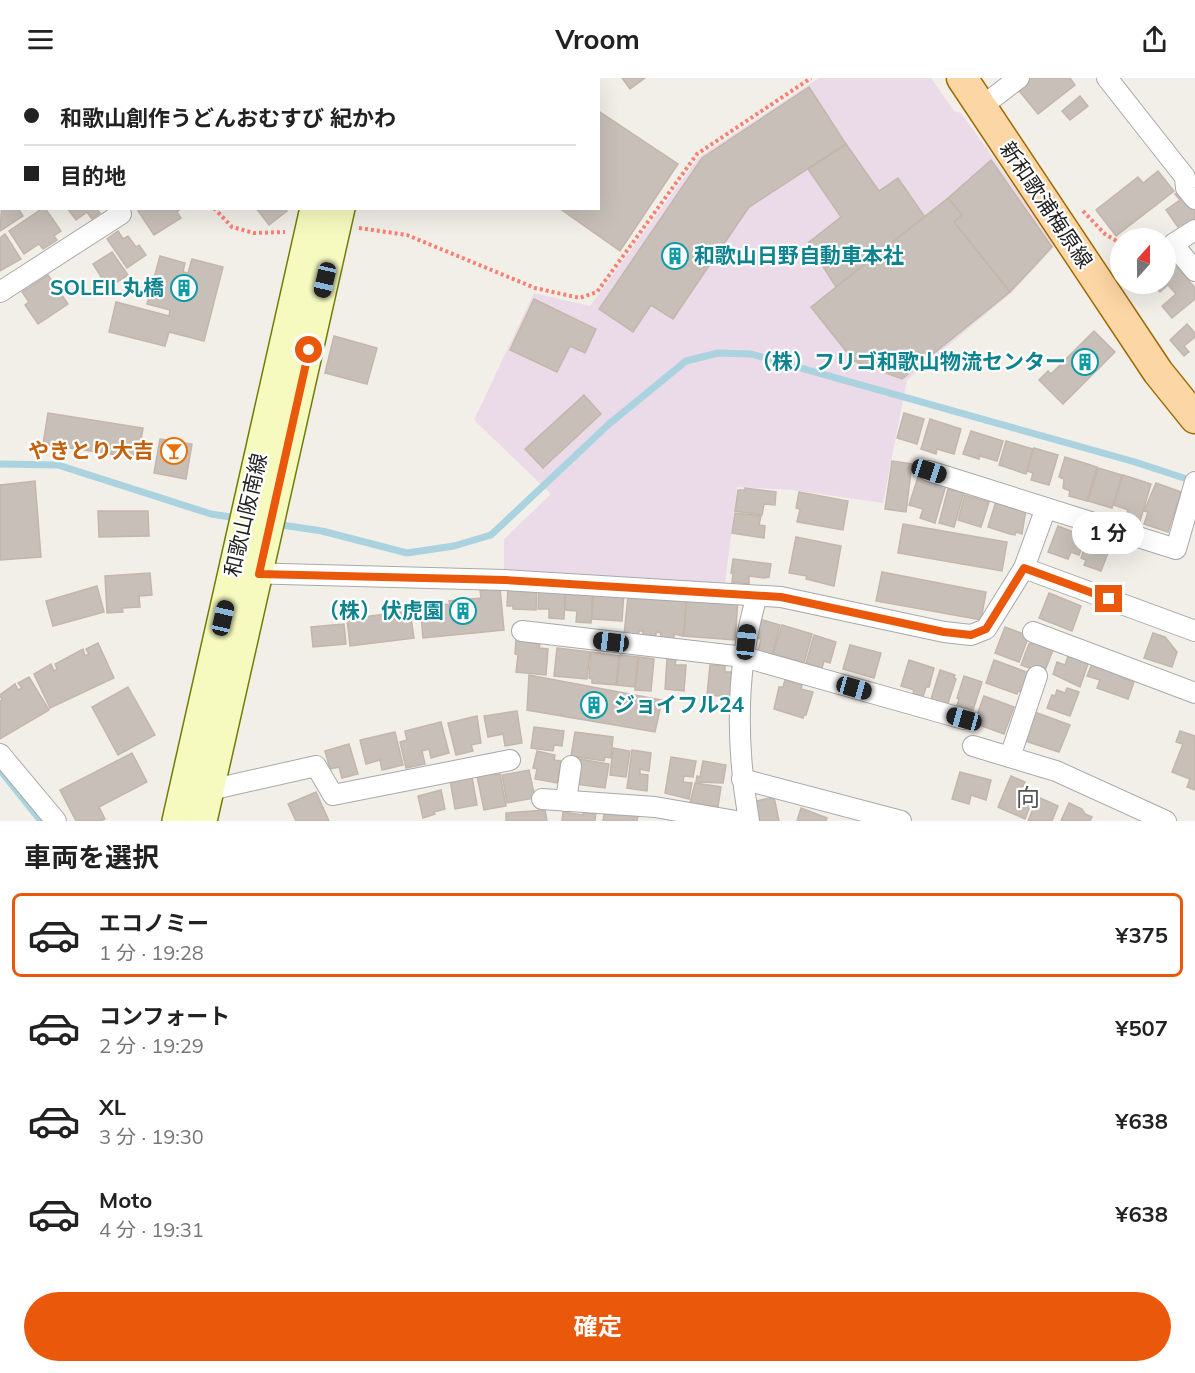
<!DOCTYPE html>
<html lang="ja">
<head>
<meta charset="utf-8">
<style>
	:root { --surface:#fff; --page:#f6f6f6; --text:#222; --muted:#767676; --line:#e0e0e0; --accent:#ea580c }
	body { margin:0; font-family:Mulish,"Noto Sans JP",sans-serif; background:var(--page); color:var(--text); height:100vh; display:flex; flex-direction:column; font-size:22px; white-space:nowrap }
	* { box-sizing:border-box; margin:0 }
	p { font-size:20px; color:var(--muted) }
	.icon { flex:none; width:33px; height:33px; fill:none; stroke:currentColor; stroke-width:2; stroke-linecap:round; stroke-linejoin:round }
	.map { position:relative; height:743px; overflow:hidden }
	.details { display:flex; flex-direction:column; background:var(--surface); flex:1 }
	.details>* { flex:none }
	.top-card { position:absolute; left:0px; top:0px; width:600px; height:132px; box-shadow:0 6px 24px #0002; display:grid; align-content:center; height:132px; padding:0 24px; background:var(--surface) }
	.needle { width:39px; rotate:21deg }
	.tools { position:absolute; left:1110px; top:150px; display:grid; gap:12px }
	.tools a { display:grid; place-items:center; width:66px; height:66px; border-radius:50%; background:var(--surface); box-shadow:0 6px 24px #0002; font-size:30px }
	.end { position:absolute; width:27px; height:27px; margin:-14px; border:8px solid #ea580c; background:#fff; box-shadow:0 0 0 3px #fff }
	.from { border-radius:50% }
	.bubble { position:absolute; height:42px; border-radius:21px; background:var(--surface); box-shadow:0 6px 24px #0002; font-size:20px; font-weight:700; line-height:42px; text-align:center }
	.car { position:absolute; width:18px; height:36px; margin:-18px -9px; border-radius:8px; box-shadow:0 0 4px 2px #0007; background:linear-gradient(#222 24%,#8ab4d8 0 40%,#222 0 76%,#8ab4d8 0 86%,#222 0) }
	.top-card b { display:flex; align-items:center; gap:21px; height:57px; font-size:22px }
	.top-card b+b { border-top:2px solid var(--line) }
	.top-card i { width:15px; height:15px; background:var(--text) }
	ul { padding:0; list-style:none }
	li { display:flex; align-items:center; gap:18px; height:84px; margin:0 12px 9px; padding:0 12px; border:3px solid transparent; border-radius:9px }
	li div { flex:1 }
	li b { display:block; font-size:22px }
	li em { font-style:normal; font-weight:700 }
	li.current { border-color:var(--accent) }
	li>.icon { width:54px; height:54px; stroke-width:1.5 }
	h2 { padding:0 24px; font-size:27px; line-height:72px }
	.primary-button { display:flex; gap:12px; margin-top:auto; padding:12px 24px }
	.primary-button a { flex:1; height:69px; border-radius:36px; background:var(--accent); color:#fff; font-size:24px; font-weight:700; line-height:69px; text-align:center }
	header { display:flex; justify-content:space-between; align-items:center; height:78px; padding:0 24px; background:var(--surface); font-size:27px; font-weight:700 }
	.map>svg:first-child { display:block }
</style>
</head>
<body>
<header><svg class="icon" aria-label="menu" viewBox="0 0 24 24"><path d="M4 6h16M4 12h16M4 18h16"/></svg>Vroom<svg class="icon" aria-label="share" viewBox="0 0 24 24"><path d="M12 15V3M7 8l5-5 5 5M5 13v7h14v-7"/></svg></header>
<div class="map">
<svg width="1195" height="743" viewBox="0 0 1195 743">
	<rect width="100%" height="100%" fill="#f2efe9"/>
	<polygon fill="#ebdbe8" points="819,0 931,0 954,33 961,35 1056,167 1011,215 907,302 883,425 793,412 737,409 725,506 504,495 504,461 551,416 474,342 534,215 590,228 699,79"/>
	<g fill="none" stroke-linecap="round" stroke-linejoin="round">
		<g stroke="#aad3df" stroke-width="7">
			<polyline points="0,386 58,387 211,436 237,440"/>
			<polyline points="275,446 322,453 407,475 454,468 491,457 609,346 686,283 718,275 751,276 1135,384 1193,403"/>
			<polyline points="0,692 41,743"/>
		</g>
	</g>
	<g fill="#c7bfb8" stroke="#c4b6ab" stroke-width="1.5">
		<polygon points="4,0 45,0 46,2 5,2"/>
		<polygon points="446,0 518,0 519,2 447,2"/>
		<polygon points="622,0 645,0 630,11"/>
		<polygon points="1028,0 1070,0 1075,7 1038,36 1016,9"/>
		<polygon points="809,9 846,66 749,129 673,241 651,227 633,254 599,231 702,80"/>
		<polygon points="1080,18 1088,28 1070,42 1062,33"/>
		<polygon points="600,34 678,86 620,173 559,130 598,130 598,37"/>
		<polygon points="846,66 879,113 898,100 925,139 836,209 808,165 841,139 808,91"/>
		<polygon points="991,82 1052,169 1010,214 954,144 962,137 948,120"/>
		<polygon points="1158,93 1174,113 1116,158 1096,132 1138,99 1143,105"/>
		<polygon points="1182,110 1195,128 1195,151 1189,156 1181,146 1178,149 1166,132 1180,122 1175,116"/>
		<polygon points="948,120 962,137 954,144 1010,214 902,301 854,283 811,229"/>
		<polygon points="2,125 2,130 18,130 23,138 0,153"/>
		<polygon points="43,130 45,130 61,153 54,158 57,162 43,171 39,166 24,176 9,153"/>
		<polygon points="67,130 96,130 100,135 92,141 87,134 76,142"/>
		<polygon points="142,130 182,130 177,134 181,140 154,157 138,133"/>
		<polygon points="256,130 285,130 287,133 269,147"/>
		<polygon points="118,153 123,161 128,158 136,169 139,167 146,177 127,190 107,161"/>
		<polygon points="5,156 21,181 0,193 0,160"/>
		<polygon points="112,174 128,197 108,210 93,186"/>
		<polygon points="160,178 185,185 183,194 188,195 192,181 223,189 204,263 169,254 165,268 109,254 116,224 169,238 170,232 147,226"/>
		<polygon points="1170,181 1195,210 1195,221 1172,240 1162,228 1176,216 1168,207 1160,214 1153,206 1166,206 1166,184"/>
		<polygon points="48,197 68,226 38,246 25,227 29,224 22,214"/>
		<polygon points="534,221 596,251 585,275 570,268 557,294 510,272"/>
		<polygon points="1187,246 1195,255 1195,259 1184,268 1189,274 1184,278 1170,262"/>
		<polygon points="1094,253 1115,274 1063,326 1039,302 1048,293 1051,296"/>
		<polygon points="334,258 377,270 367,306 325,295"/>
		<polygon points="584,317 601,336 543,390 525,371"/>
		<polygon points="48,335 143,350 138,380 43,366"/>
		<polygon points="904,335 924,341 917,366 897,360"/>
		<polygon points="930,341 961,351 954,376 937,371 936,376 921,371"/>
		<polygon points="971,353 1003,363 997,383 980,378 979,381 963,376"/>
		<polygon points="160,361 192,366 186,401 154,395"/>
		<polygon points="1006,363 1033,371 1026,396 999,387"/>
		<polygon points="1034,370 1058,377 1049,407 1031,402 1033,395 1027,393"/>
		<polygon points="1065,379 1097,389 1087,423 1069,418 1070,413 1063,410 1064,401 1059,399"/>
		<polygon points="892,383 912,386 906,434 885,431"/>
		<polygon points="1098,390 1122,397 1112,430 1088,423"/>
		<polygon points="1123,397 1151,406 1138,450 1124,445 1128,432 1114,427"/>
		<polygon points="918,399 946,407 935,445 920,440 923,431 909,427"/>
		<polygon points="35,403 41,479 0,482 0,407"/>
		<polygon points="1156,405 1181,414 1168,454 1144,446 1148,434 1144,433"/>
		<polygon points="957,408 965,411 954,449 939,445 948,411 955,413"/>
		<polygon points="745,410 776,414 775,427 764,426 762,437 735,433 738,412 745,412"/>
		<polygon points="799,414 848,423 843,452 797,444 800,431 796,430"/>
		<polygon points="965,417 989,424 981,449 958,442"/>
		<polygon points="997,420 1026,431 1022,456 1016,454 1015,457 1010,456 988,449"/>
		<polygon points="98,433 148,433 149,458 99,459"/>
		<polygon points="735,435 761,438 759,447 765,448 764,460 732,455"/>
		<polygon points="903,446 1007,464 1002,493 898,475"/>
		<polygon points="1058,448 1086,459 1079,477 1071,474 1068,481 1048,474"/>
		<polygon points="796,459 841,468 834,508 806,501 807,498 789,495"/>
		<polygon points="1088,459 1111,467 1101,493 1084,487 1086,482 1081,480"/>
		<polygon points="733,481 771,486 769,499 764,500 749,498 749,506 732,504 733,496 731,495"/>
		<polygon points="882,494 986,514 981,542 876,523"/>
		<polygon points="150,495 152,517 139,518 140,529 122,530 123,534 107,535 105,498"/>
		<polygon points="508,507 537,509 536,532 513,531 513,528 507,528"/>
		<polygon points="97,508 104,534 53,548 46,523"/>
		<polygon points="500,510 504,552 423,560 421,537 423,537 423,529 450,526 449,523 481,520 480,512"/>
		<polygon points="539,510 565,511 564,541 549,540 549,531 538,531"/>
		<polygon points="566,511 593,512 591,545 576,544 577,533 565,532"/>
		<polygon points="594,511 624,513 622,543 592,541"/>
		<polygon points="1049,515 1081,528 1072,553 1039,540"/>
		<polygon points="669,517 668,522 673,523 673,518 687,519 683,558 674,556 674,562 660,560 661,555 656,554 656,560 643,559 643,553 639,553 638,559 624,557 628,518"/>
		<polygon points="687,517 738,521 735,562 684,558"/>
		<polygon points="410,533 414,560 350,568 347,541"/>
		<polygon points="759,541 780,547 772,577 758,573 761,561 754,559"/>
		<polygon points="344,546 346,566 313,569 311,549"/>
		<polygon points="782,547 812,556 804,585 773,576"/>
		<polygon points="1005,549 1029,558 1019,584 995,575"/>
		<polygon points="1153,555 1165,559 1177,574 1172,589 1144,580"/>
		<polygon points="814,557 836,564 830,585 824,583 822,590 806,585"/>
		<polygon points="1035,559 1049,564 1046,570 1053,572 1044,595 1021,587 1029,566 1033,565"/>
		<polygon points="516,561 529,562 528,564 540,566 539,570 548,571 546,597 516,594 518,577 515,576"/>
		<polygon points="98,565 114,600 50,630 34,596 51,586 54,593 57,591 55,586 83,571 85,578 89,576 86,571"/>
		<polygon points="850,567 881,575 874,600 843,591"/>
		<polygon points="557,570 590,574 587,601 554,598"/>
		<polygon points="1070,573 1089,583 1080,609 1053,596 1057,584 1065,587"/>
		<polygon points="591,574 619,578 616,607 592,605 592,601 589,600"/>
		<polygon points="620,577 638,579 635,609 617,607"/>
		<polygon points="639,579 654,581 651,613 635,612"/>
		<polygon points="667,581 676,582 675,587 686,587 684,613 665,611"/>
		<polygon points="1094,581 1125,592 1122,600 1134,604 1128,621 1097,610 1100,602 1087,598"/>
		<polygon points="909,582 934,590 929,609 926,609 923,619 913,616 914,612 901,608"/>
		<polygon points="994,582 1029,595 1022,614 1018,613 1017,616 986,605"/>
		<polygon points="710,587 725,588 725,594 734,594 731,619 707,617"/>
		<polygon points="940,592 955,597 954,600 956,601 947,628 931,621"/>
		<polygon points="529,597 662,622 655,654 527,632"/>
		<polygon points="964,598 982,604 973,632 957,627 959,621 957,620"/>
		<polygon points="29,599 49,632 0,661 0,623 2,622 0,617 15,606 18,612 22,610 18,605"/>
		<polygon points="785,602 802,607 801,611 813,614 806,637 804,637 803,640 774,631 779,609 783,609"/>
		<polygon points="128,609 155,657 118,677 92,629"/>
		<polygon points="1067,610 1079,614 1070,638 1047,630 1052,617 1055,618 1057,612 1065,615"/>
		<polygon points="984,618 1014,629 1004,656 974,645"/>
		<polygon points="517,633 522,665 505,668 503,656 488,659 484,638"/>
		<polygon points="1032,633 1070,647 1059,674 1022,662"/>
		<polygon points="477,638 481,665 471,667 473,673 456,677 448,645"/>
		<polygon points="441,644 449,675 431,680 429,671 422,673 425,686 406,690 400,664 407,662 405,653"/>
		<polygon points="534,649 564,653 562,668 554,667 553,673 531,670"/>
		<polygon points="1180,653 1195,658 1195,712 1187,709 1190,701 1172,694 1183,666 1176,664"/>
		<polygon points="395,654 403,687 382,692 380,682 366,686 360,662"/>
		<polygon points="575,654 613,659 611,680 605,679 604,683 571,678"/>
		<polygon points="349,666 358,696 342,700 339,689 330,691 325,673"/>
		<polygon points="613,670 630,673 626,699 610,697"/>
		<polygon points="632,672 651,675 649,693 640,691 640,696 648,697 647,713 627,710"/>
		<polygon points="537,673 555,677 554,682 561,683 557,705 535,701 537,691 533,690"/>
		<polygon points="132,675 147,704 99,729 105,741 101,743 76,743 60,712"/>
		<polygon points="671,679 696,683 693,699 684,698 683,704 692,705 689,721 665,715"/>
		<polygon points="580,681 609,686 605,710 576,706"/>
		<polygon points="703,683 726,687 723,705 696,704 697,698 700,699"/>
		<polygon points="529,692 535,720 507,725 502,697"/>
		<polygon points="494,694 495,697 500,696 506,728 484,732 477,698"/>
		<polygon points="960,694 991,702 986,722 971,717 969,726 952,721"/>
		<polygon points="1011,698 1025,704 1021,713 1034,718 1025,741 998,729"/>
		<polygon points="472,699 477,727 455,731 450,702"/>
		<polygon points="695,705 721,709 718,729 690,725"/>
		<polygon points="441,712 445,731 434,734 435,736 423,740 418,718"/>
		<polygon points="316,714 329,743 296,743 288,726"/>
		<polygon points="774,719 779,743 756,743 752,724"/>
		<polygon points="1038,719 1058,728 1052,743 1028,743"/>
		<polygon points="1069,725 1082,731 1085,736 1092,739 1090,743 1061,743"/>
		<polygon points="801,730 827,740 826,743 797,743"/>
		<polygon points="584,731 596,733 595,743 562,743 563,734 583,737"/>
		<polygon points="605,731 638,737 637,743 603,743"/>
		<polygon points="545,732 547,743 506,743 506,735"/>
	</g>
	<g fill="none" stroke-linecap="round" stroke-linejoin="round">
		<defs>
			<g id="street">
				<polyline points="1107,0 1185,99 1186,110 1195,121"/>
				<polyline points="139,2 141,0"/>
				<polyline points="981,29 1019,0"/>
				<polyline points="0,98 2,97"/>
				<polyline points="1195,152 1173,166 1195,193"/>
				<polyline points="0,214 121,136 117,130"/>
				<polyline points="929,393 1176,471 1195,404"/>
				<polyline points="1024,490 1195,553"/>
				<polyline points="248,495 505,502 781,519 944,554 971,557 986,551 1024,490 1046,430"/>
				<polyline points="522,553 744,579 964,641"/>
				<polyline points="1033,554 1195,615"/>
				<polyline points="973,668 1056,693 1166,743"/>
				<polyline points="0,676 56,743"/>
				<polyline points="1010,679 1037,598"/>
				<polyline points="742,701 901,743"/>
				<polyline points="210,712 316,688 333,717 510,682"/>
				<polyline points="542,721 655,729 736,743"/>
				<polyline points="566,723 571,688"/>
				<path d="M749,743C736,668 735,591 757,518"/>
			</g>
			<g id="secondary">
				<polyline points="343,2 343,0"/>
				<polyline points="370,2 370,0"/>
				<polyline points="176,743 314,130"/>
				<polyline points="203,743 341,130"/>
			</g>
			<polyline id="primary" points="962,0 1158,294 1195,340"/>
		</defs>
		<use href="#street" stroke="#a9a9a9" stroke-width="22"/>
		<use href="#secondary" stroke="#707d05" stroke-width="30"/>
		<use href="#primary" stroke="#a06b00" stroke-width="33"/>
		<g stroke="#fa8072" stroke-width="4" stroke-dasharray="3 3" stroke-linecap="butt">
			<polyline points="214,130 232,149 254,155 285,154"/>
			<polyline points="1083,133 1105,156 1120,165"/>
			<polyline points="359,150 407,157 535,210 580,220 597,214 697,76 811,0"/>
		</g>
		<use href="#street" stroke="#fff" stroke-width="20"/>
		<use href="#secondary" stroke="#f7fabf" stroke-width="27"/>
		<use href="#primary" stroke="#fcd6a4" stroke-width="30"/>
	</g>
	<g fill="none" stroke-linecap="round" stroke-linejoin="round">
		<polyline stroke="#ea580c" stroke-width="8" points="309,272 259,496 505,502 781,519 944,554 971,557 986,551 1024,490 1109,521"/>
	</g>
	<defs>
		<symbol id="building-ring" viewBox="-11 -11 22 22"><circle r="9.5" fill="#fff" stroke="#0f9aa8" stroke-width="1.5"/><path d="M-4-6H4V6H1V3H-1V6H-4ZM-2.5-4.3h1.7v1.8h-1.7ZM.8-4.3h1.7v1.8H.8ZM-2.5-1h1.7V.8h-1.7ZM.8-1h1.7V.8H.8Z" fill="#0f9aa8"/></symbol>
		<symbol id="bar-ring" viewBox="-11 -11 22 22"><circle r="9.5" fill="#fff" stroke="#e8710a" stroke-width="1.5"/><path d="M-6-5H6L.8 .8V4.5H3.5V6h-7V4.5H-.8V.8Z" fill="#e8710a"/></symbol>
	</defs>
	<g fill-rule="evenodd">
		<use href="#building-ring" x="660" y="163" width="30" height="30"/>
		<use href="#building-ring" x="169" y="195" width="30" height="30"/>
		<use href="#building-ring" x="1070" y="269" width="30" height="30"/>
		<use href="#bar-ring" x="159" y="358" width="30" height="30"/>
		<use href="#building-ring" x="448" y="518" width="30" height="30"/>
		<use href="#building-ring" x="579" y="612" width="30" height="30"/>
	</g>
	<g text-anchor="middle" stroke-width="4.5" stroke-linejoin="round" paint-order="stroke">
		<g font-size="21" fill="#222" stroke="#fff">
			<text transform="translate(1046 127) rotate(56)" y="7">新和歌浦梅原線</text>
			<text transform="translate(246 437) rotate(-77)" y="7">和歌山阪南線</text>
		</g>
		<g font-size="21" font-weight="bold" fill="#0d838f" stroke="#fff" text-anchor="end">
			<text x="694" y="185" text-anchor="start">和歌山日野自動車本社</text>
			<text x="164" y="217">SOLEIL丸橋</text>
			<text x="1066" y="291">（株）フリゴ和歌山物流センター</text>
			<text x="444" y="540">（株）伏虎園</text>
			<text x="614" y="634" text-anchor="start">ジョイフル24</text>
		</g>
		<g font-size="21" font-weight="bold" fill="#c56008" stroke="#fff" text-anchor="end">
			<text x="154" y="380">やきとり大吉</text>
		</g>
		<g font-size="24" fill="#555" stroke="#fff">
			<text x="1028" y="728">向</text>
		</g>
	</g>
</svg>
<div class="tools">
<a><svg class="needle" viewBox="-14 -14 28 28"><path d="M0-13l5 13h-10z" fill="#e53935"/><path d="M0 13l5-13h-10z" fill="#767676"/></svg></a>
</div>
<i class="end from" style="left:309px;top:272px"></i>
<i class="end" style="left:1109px;top:521px"></i>
<div class="bubble" style="left:1072px;top:434px;width:72px">1 分</div>
<i class="car" style="left:325px;top:202px;rotate:193deg"></i>
<i class="car" style="left:929px;top:393px;rotate:108deg"></i>
<i class="car" style="left:223px;top:540px;rotate:13deg"></i>
<i class="car" style="left:611px;top:564px;rotate:277deg"></i>
<i class="car" style="left:746px;top:564px;rotate:6deg"></i>
<i class="car" style="left:854px;top:610px;rotate:106deg"></i>
<i class="car" style="left:964px;top:641px;rotate:286deg"></i>
<div class="top-card">
<b><i class="from"></i>和歌山創作うどんおむすび 紀かわ</b>
<b><i></i>目的地</b>
</div>
</div>
<section class="details">
<h2>車両を選択</h2>
<ul>
<li class="current"><svg class="icon" aria-label="car" viewBox="0 0 24 24"><path d="M5 17H2v-5l4-1 3-4h7l3 4 3 1v5h-3M9 17h6M6 11h13"/><circle cx="7" cy="17" r="2"/><circle cx="17" cy="17" r="2"/></svg><div><b>エコノミー</b><p>1 分 · 19:28</p></div><em>¥375</em></li>
<li><svg class="icon" aria-label="car" viewBox="0 0 24 24"><path d="M5 17H2v-5l4-1 3-4h7l3 4 3 1v5h-3M9 17h6M6 11h13"/><circle cx="7" cy="17" r="2"/><circle cx="17" cy="17" r="2"/></svg><div><b>コンフォート</b><p>2 分 · 19:29</p></div><em>¥507</em></li>
<li><svg class="icon" aria-label="car" viewBox="0 0 24 24"><path d="M5 17H2v-5l4-1 3-4h7l3 4 3 1v5h-3M9 17h6M6 11h13"/><circle cx="7" cy="17" r="2"/><circle cx="17" cy="17" r="2"/></svg><div><b>XL</b><p>3 分 · 19:30</p></div><em>¥638</em></li>
<li><svg class="icon" aria-label="car" viewBox="0 0 24 24"><path d="M5 17H2v-5l4-1 3-4h7l3 4 3 1v5h-3M9 17h6M6 11h13"/><circle cx="7" cy="17" r="2"/><circle cx="17" cy="17" r="2"/></svg><div><b>Moto</b><p>4 分 · 19:31</p></div><em>¥638</em></li>
</ul>
<div class="primary-button"><a>確定</a></div>
</section>
</body>
</html>
